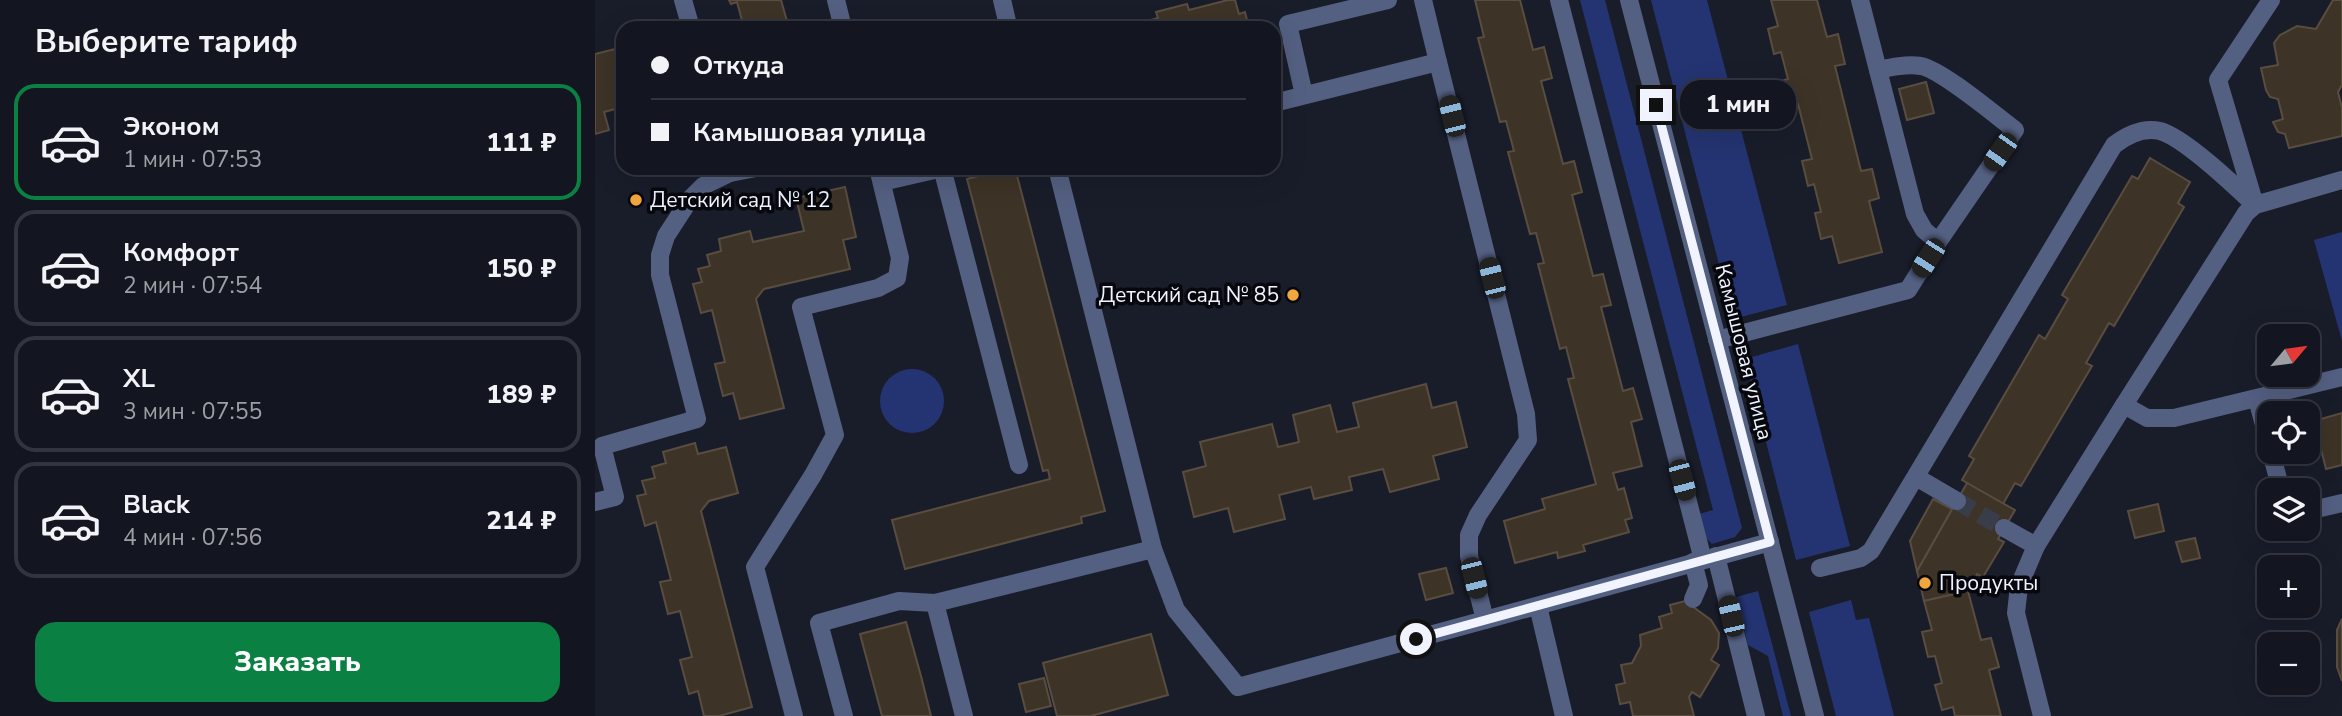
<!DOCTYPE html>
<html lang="ru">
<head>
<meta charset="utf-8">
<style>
	:root { --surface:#131620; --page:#1c1f29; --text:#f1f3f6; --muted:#9d9fa5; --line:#32353e; --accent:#0b8043 }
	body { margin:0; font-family:"Nunito Sans",sans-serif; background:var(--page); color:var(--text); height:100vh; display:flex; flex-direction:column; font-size:26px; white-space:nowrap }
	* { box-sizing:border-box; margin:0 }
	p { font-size:23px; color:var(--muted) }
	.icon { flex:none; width:38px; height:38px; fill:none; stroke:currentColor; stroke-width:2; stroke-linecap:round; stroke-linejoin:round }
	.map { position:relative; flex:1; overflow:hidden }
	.side { display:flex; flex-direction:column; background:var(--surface); width:595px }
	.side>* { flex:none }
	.banner { position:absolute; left:21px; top:21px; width:665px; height:154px; border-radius:21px; box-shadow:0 7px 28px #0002,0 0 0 2px var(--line); display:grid; align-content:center; height:154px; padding:0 35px; background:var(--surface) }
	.needle { width:46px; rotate:61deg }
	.fabs { position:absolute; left:1662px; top:324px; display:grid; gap:14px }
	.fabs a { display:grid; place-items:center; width:63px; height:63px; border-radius:14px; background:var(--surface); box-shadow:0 7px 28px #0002,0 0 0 2px var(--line); font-size:35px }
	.end { position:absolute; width:32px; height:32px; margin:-16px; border:9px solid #f1f4fe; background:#111; box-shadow:0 0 0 4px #111 }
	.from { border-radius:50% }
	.bubble { position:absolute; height:49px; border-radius:21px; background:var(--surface); box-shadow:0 7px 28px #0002,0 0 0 2px var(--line); font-size:23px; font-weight:800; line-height:49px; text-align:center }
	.car { position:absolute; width:21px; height:42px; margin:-21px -10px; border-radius:9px; box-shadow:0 0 5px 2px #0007; background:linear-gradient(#222 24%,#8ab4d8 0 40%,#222 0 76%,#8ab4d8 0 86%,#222 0) }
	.banner b { display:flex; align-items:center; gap:24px; height:66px; font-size:26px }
	.banner b+b { border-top:2px solid var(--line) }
	.banner i { width:18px; height:18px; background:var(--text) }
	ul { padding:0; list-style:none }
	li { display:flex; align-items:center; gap:21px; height:116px; margin:0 14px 10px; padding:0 21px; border:4px solid var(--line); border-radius:21px }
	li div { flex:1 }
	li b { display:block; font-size:26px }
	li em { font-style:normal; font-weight:800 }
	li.active { border-color:var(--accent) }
	li>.icon { width:63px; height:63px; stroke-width:1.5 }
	h2 { padding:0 35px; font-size:32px; line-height:84px }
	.cta { display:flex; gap:14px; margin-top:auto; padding:14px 35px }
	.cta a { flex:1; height:80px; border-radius:21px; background:var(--accent); color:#fff; font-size:28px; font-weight:800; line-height:80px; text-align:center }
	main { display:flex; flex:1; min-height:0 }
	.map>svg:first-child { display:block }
</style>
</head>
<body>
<main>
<section class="side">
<h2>Выберите тариф</h2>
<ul>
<li class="active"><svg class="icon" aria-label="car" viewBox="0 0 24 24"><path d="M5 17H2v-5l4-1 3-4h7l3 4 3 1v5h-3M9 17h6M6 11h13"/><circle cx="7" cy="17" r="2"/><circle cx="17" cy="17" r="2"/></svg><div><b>Эконом</b><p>1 мин · 07:53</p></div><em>111 ₽</em></li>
<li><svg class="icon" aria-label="car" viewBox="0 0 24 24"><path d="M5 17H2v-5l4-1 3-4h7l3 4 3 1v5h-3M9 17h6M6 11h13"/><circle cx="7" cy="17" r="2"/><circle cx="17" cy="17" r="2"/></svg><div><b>Комфорт</b><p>2 мин · 07:54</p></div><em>150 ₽</em></li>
<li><svg class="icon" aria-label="car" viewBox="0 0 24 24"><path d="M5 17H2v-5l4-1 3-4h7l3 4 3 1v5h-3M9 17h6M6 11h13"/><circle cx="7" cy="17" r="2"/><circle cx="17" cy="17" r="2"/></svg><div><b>XL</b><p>3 мин · 07:55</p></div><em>189 ₽</em></li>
<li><svg class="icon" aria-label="car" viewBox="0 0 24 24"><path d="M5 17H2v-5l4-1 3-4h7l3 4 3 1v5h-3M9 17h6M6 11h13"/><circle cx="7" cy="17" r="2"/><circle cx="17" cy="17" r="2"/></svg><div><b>Black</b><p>4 мин · 07:56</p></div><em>214 ₽</em></li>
</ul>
<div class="cta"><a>Заказать</a></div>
</section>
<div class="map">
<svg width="1747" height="716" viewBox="0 0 1747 716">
	<rect width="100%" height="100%" fill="#191d2a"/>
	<g fill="#243472">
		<polygon points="985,0 1010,0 1147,528 1140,537 1117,544 1110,537 1104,514 1118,510"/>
		<polygon points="1056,0 1112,0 1192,305 1138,319"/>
		<polygon points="1747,232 1747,341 1719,240"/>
		<polygon points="1203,344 1255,546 1201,560 1150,359"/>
		<circle cx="317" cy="401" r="32"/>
		<polygon points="1163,591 1196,716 1188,716 1173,656 1153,645 1141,597"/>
		<polygon points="1256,600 1261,620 1274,618 1299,716 1241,716 1214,612"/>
	</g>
	<g fill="#3d3326" stroke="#594d40" stroke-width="2">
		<polygon points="134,0 186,0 194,28 149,28 142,2 136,4"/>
		<polygon points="633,0 640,0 644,14 650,12 654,28 527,28 563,18 561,12 592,4 594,10"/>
		<polygon points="880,0 925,0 938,50 949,47 957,78 946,81 968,164 979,161 987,192 977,195 998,276 1008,274 1016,305 1006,307 1028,391 1038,388 1047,419 1036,422 1047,466 1018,473 1023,490 1029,488 1037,518 1030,520 1034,532 988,545 990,551 963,558 962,552 920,563 909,521 950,509 947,499 1001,484 973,379 979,378 971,347 965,349 943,264 949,263 941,233 935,234 913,152 919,151 911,121 905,122 883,38 889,37"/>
		<polygon points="1176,0 1222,0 1232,37 1243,34 1250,64 1240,66 1266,171 1277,169 1284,198 1274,201 1287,252 1244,263 1237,236 1226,239 1220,213 1226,212 1219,184 1213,186 1207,161 1217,159 1203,104 1193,106 1186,81 1193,79 1186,52 1179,54 1173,29 1183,26"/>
		<polygon points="1738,0 1747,0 1747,85 1743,92 1747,108 1747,136 1694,148 1690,134 1683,132 1678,122 1688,119 1683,99 1675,97 1671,90 1666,68 1683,65 1679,43 1685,35 1702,26 1721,29"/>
		<polygon points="28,47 28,107 9,112 14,130 0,134 0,54"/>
		<polygon points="1331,82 1339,113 1312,120 1304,89"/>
		<polygon points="1555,158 1595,182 1583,203 1589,207 1519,326 1514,323 1491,363 1497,366 1426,486 1420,483 1408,504 1367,480 1379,459 1374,456 1444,335 1450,339 1473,299 1467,295 1537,176 1543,179"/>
		<polygon points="413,168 420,168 510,511 486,517 487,523 310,569 297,520 455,479 453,470 448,471 372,179"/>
		<polygon points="250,187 261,237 248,240 255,269 169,289 161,299 189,408 145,419 138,393 128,396 120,364 130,362 117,310 106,313 98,284 107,282 103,269 115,266 112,255 126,251 124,239 155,231 158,242 209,231 201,198"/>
		<polygon points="831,384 837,408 861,402 872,447 838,456 844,479 795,492 788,469 754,477 757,490 719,499 716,487 684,495 690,519 639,532 633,508 599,517 588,472 611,466 605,442 677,424 683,447 704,442 698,415 735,405 742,432 764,427 758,403"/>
		<polygon points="1747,413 1747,465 1731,469 1719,421"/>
		<polygon points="100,443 103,454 131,447 143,493 114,501 106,511 157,707 124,716 109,716 103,691 94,694 85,660 97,657 85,611 73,614 65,582 76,580 61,522 50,526 42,496 51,494 47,481 60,478 57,467 71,463 68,452"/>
		<polygon points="1372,483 1420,510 1403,539 1409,542 1388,577 1382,574 1373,591 1329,601 1322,571"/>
		<polygon points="1338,499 1357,509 1322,571 1315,541"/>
		<polygon points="1563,504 1569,531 1540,538 1533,511"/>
		<polygon points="1600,538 1605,558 1587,562 1581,542"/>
		<polygon points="851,568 858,593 831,600 824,574"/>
		<polygon points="1373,591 1386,640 1396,638 1404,667 1394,670 1406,716 1360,716 1358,707 1347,710 1340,685 1347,683 1340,656 1333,657 1327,632 1337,630 1329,601"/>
		<polygon points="1090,601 1116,620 1124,633 1123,648 1116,660 1124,665 1105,697 1097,692 1094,697 1099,716 1038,716 1035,702 1025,704 1021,685 1030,683 1026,665 1037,663 1046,646 1045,635 1067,628 1064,617 1077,613 1075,605"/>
		<polygon points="1747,619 1747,681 1742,667 1742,630"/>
		<polygon points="311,622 326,676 336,716 287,716 265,634"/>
		<polygon points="556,634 573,695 496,716 462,716 448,663"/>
		<polygon points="449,678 456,706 431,712 424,684"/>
	</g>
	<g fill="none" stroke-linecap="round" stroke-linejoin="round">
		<polyline stroke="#393d4a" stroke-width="18" stroke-dasharray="18 9" stroke-linecap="butt" points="1362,501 1409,528"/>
		<g stroke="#546082" stroke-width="18">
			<polyline points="88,0 96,28"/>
			<polyline points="241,0 248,28"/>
			<polyline points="407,0 412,21"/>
			<polyline points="828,0 843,62"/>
			<polyline points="964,0 1108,560"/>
			<polyline points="1034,0 1220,716"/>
			<polyline points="1265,0 1320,214 1329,230 1343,242"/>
			<polyline points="1676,0 1623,80 1660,205 1747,180"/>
			<polyline points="709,95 693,24 793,0"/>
			<polyline points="347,168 424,465"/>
			<polyline points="462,168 558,549"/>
			<polyline points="135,173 161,168"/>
			<polyline points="287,182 348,168"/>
			<path d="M1122,340L1313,290L1343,242L1420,130C1400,115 1347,70 1326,66C1311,64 1297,67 1283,70"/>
			<polyline points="1662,399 1675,447"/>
			<polyline points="1676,452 1686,490"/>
			<polyline points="1321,477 1362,501"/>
			<polyline points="0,502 20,497 7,446 102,419 65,275 65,255 71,236 95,199 108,186 135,173 134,168"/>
			<polyline points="1713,511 1747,503"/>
			<polyline points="1409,528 1441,546"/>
			<polyline points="1121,556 1161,716"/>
			<polyline points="1098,562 1104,585 1098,599"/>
			<path d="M1225,568L1266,558L1276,551L1519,145C1532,135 1548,127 1565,131C1590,138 1640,186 1660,205L1651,213L1529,405L1552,418H1579L1747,377"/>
			<polyline points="340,603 369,716"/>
			<polyline points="943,606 969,716"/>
			<polyline points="890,620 1175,542"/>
			<polyline points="199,716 160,567 218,475 240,435 206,307 283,288 302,278 305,258 283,168"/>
			<polyline points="249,716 224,623 304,601 340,603 558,549 581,610 643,687 890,620 874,556 874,535 883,515 933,440 931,414 843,62 679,103"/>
			<polyline points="1447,716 1421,613 1424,586 1441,546 1529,405"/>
		</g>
	</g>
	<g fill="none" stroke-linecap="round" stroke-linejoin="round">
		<polyline stroke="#f1f4fe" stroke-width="9" points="821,639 1175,542 1061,105"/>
	</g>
	<g fill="#f1a63f" stroke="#06080d" stroke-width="2.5">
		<circle cx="41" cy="200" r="7"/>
		<circle cx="698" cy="295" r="7"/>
		<circle cx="1330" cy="583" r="7"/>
	</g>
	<g text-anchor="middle" stroke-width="7" stroke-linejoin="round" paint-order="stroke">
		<g font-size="21" fill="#f1f4fe" stroke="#06080d" text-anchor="start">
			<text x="55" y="207">Детский сад № 12</text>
			<text x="684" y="302" text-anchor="end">Детский сад № 85</text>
			<text x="1344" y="590">Продукты</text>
		</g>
		<g font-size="21" fill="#f1f4fe" stroke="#06080d">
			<text transform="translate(1149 352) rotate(76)" y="7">Камышовая улица</text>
		</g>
	</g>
</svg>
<div class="fabs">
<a><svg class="needle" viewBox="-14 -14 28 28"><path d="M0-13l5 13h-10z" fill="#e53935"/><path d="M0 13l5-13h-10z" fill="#9d9fa5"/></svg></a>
<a><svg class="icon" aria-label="locate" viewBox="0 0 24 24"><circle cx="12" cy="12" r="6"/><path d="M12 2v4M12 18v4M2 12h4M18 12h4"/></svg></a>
<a><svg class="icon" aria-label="layers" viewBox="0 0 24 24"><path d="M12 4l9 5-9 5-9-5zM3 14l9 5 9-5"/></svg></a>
<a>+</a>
<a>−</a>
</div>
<i class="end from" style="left:821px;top:639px"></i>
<i class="end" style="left:1061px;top:105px"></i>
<div class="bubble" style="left:1085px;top:80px;width:116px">1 мин</div>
<i class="car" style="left:857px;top:116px;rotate:346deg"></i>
<i class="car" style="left:1405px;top:152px;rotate:215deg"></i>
<i class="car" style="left:1333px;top:258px;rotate:213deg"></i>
<i class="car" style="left:897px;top:278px;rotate:346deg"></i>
<i class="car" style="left:1087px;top:480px;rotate:165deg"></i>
<i class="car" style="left:879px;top:578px;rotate:166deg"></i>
<i class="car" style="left:1136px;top:616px;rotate:347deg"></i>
<div class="banner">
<b><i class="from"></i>Откуда</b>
<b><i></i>Камышовая улица</b>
</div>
</div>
</main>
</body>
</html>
